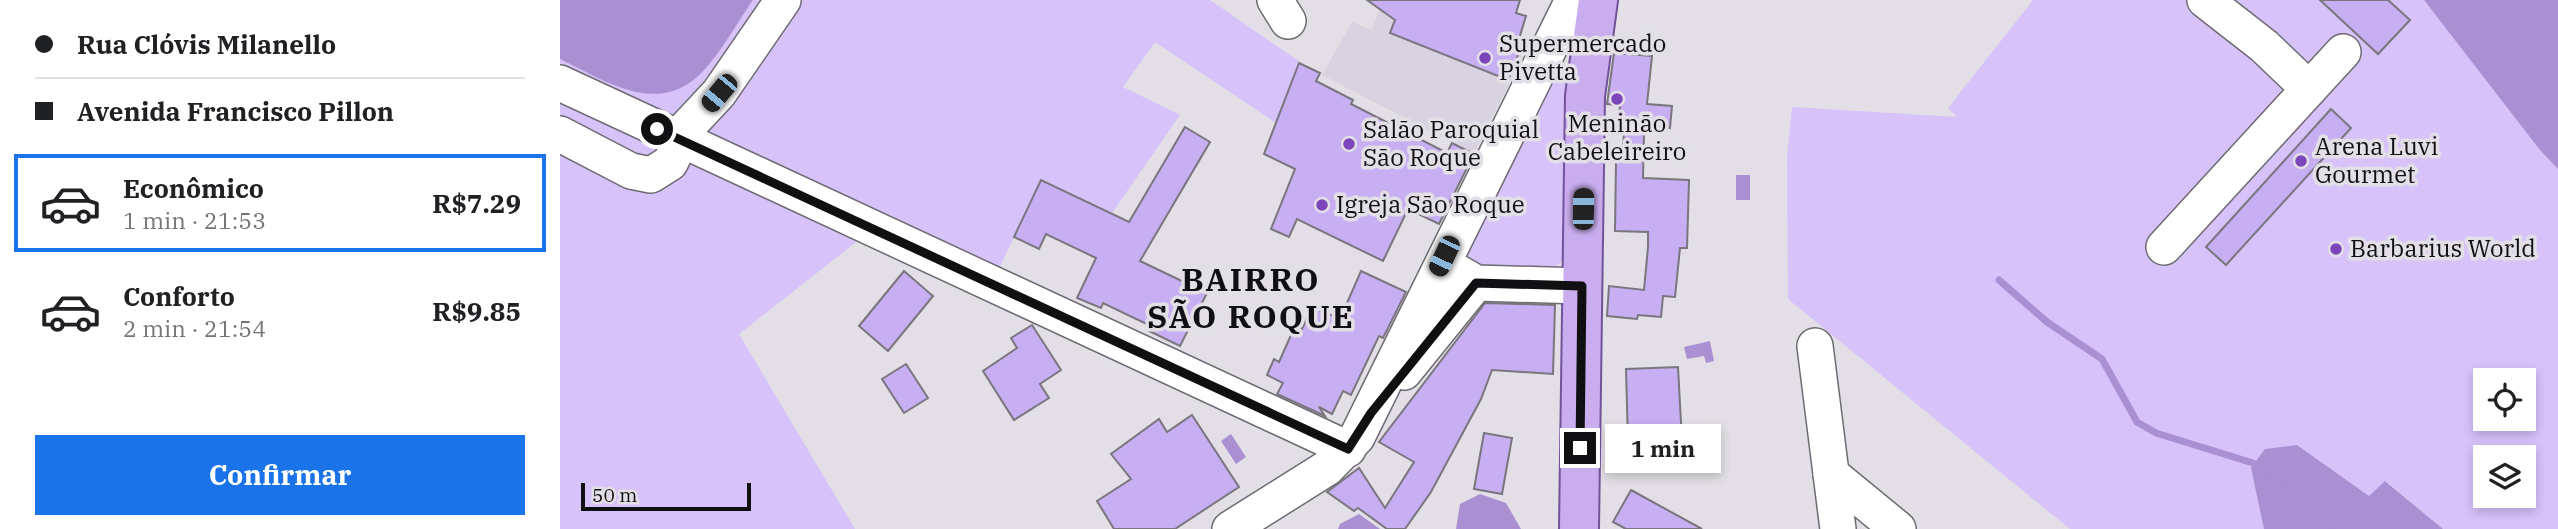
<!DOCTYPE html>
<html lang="pt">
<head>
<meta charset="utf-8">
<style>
	:root { --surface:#fff; --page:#f2f2f2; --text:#202124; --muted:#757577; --line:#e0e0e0; --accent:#1a73e8 }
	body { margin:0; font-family:"IBM Plex Serif",serif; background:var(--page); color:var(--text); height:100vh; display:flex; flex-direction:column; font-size:26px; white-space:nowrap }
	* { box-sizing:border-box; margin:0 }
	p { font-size:23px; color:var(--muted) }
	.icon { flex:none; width:38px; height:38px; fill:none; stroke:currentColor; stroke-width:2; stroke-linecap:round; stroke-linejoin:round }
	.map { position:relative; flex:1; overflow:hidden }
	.panel { display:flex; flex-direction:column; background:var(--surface); width:560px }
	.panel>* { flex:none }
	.banner { display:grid; align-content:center; height:154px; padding:0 35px; background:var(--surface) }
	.tools { position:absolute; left:1913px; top:368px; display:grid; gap:14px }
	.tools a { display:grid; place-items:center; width:63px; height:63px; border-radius:0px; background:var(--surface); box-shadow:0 4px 10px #0003; font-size:35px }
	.scale { position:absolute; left:21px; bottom:18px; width:170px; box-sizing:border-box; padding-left:7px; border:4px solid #100f12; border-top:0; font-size:19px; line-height:24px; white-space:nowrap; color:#100f12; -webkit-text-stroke:5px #e2dfe6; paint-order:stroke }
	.end { position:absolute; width:32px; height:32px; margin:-16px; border:9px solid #100f12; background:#fff; box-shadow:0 0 0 4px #fff }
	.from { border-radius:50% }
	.bubble { position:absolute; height:49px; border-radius:0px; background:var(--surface); box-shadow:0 4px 10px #0003; font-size:23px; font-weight:700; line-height:49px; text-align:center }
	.car { position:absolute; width:21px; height:42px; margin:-21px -10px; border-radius:9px; box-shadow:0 0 5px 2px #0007; background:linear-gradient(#222 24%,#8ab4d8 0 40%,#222 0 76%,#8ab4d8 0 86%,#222 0) }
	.banner b { display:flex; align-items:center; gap:24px; height:66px; font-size:26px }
	.banner b+b { border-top:2px solid var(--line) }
	.banner i { width:18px; height:18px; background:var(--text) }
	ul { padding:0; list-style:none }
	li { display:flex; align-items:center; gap:21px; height:98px; margin:0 14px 10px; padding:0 21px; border:4px solid transparent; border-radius:0px }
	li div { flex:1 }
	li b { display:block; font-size:26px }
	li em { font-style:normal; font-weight:700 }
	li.selected { border-color:var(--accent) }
	li>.icon { width:63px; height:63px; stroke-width:1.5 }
	.action { display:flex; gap:14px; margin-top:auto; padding:14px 35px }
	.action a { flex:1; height:80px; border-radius:0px; background:var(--accent); color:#fff; font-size:28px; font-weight:700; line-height:80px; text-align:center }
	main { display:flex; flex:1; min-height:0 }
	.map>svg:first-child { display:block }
</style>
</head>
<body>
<main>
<section class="panel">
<div class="banner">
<b><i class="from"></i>Rua Clóvis Milanello</b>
<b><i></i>Avenida Francisco Pillon</b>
</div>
<ul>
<li class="selected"><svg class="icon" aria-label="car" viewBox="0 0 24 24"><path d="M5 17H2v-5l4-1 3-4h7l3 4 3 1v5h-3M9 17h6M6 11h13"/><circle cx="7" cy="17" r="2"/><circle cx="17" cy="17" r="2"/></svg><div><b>Econômico</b><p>1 min · 21:53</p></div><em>R$7.29</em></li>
<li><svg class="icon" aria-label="car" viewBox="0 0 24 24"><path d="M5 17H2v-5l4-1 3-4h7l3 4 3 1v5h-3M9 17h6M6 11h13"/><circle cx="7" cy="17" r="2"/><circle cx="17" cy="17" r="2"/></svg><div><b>Conforto</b><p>2 min · 21:54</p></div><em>R$9.85</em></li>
</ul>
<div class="action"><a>Confirmar</a></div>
</section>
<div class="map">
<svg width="1998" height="529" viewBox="0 0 1998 529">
	<rect width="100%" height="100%" fill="#e2dfe6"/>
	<polygon fill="#d8d3e1" points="824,0 842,0 970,42 914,154 762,75 792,22 811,30"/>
	<g fill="#d7c2fa" fill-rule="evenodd">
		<polygon points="193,0 650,0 740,62 716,123 595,42 563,87 620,115 552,213 481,180 437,273 323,221 179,334 295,529 0,529 0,59 59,87 184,12"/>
		<path d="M1473,0H1864L1998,169V529H1883L1826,481L1809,496L1737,445L1691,467L1704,529H1510L1228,299L1227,156L1232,107L1397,117L1388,108ZM1925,380H1964V418H1925ZM1925,457H1964V495H1925Z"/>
		<polygon points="992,79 1008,83 1004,259 994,268 915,271 900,253"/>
	</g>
	<g fill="#aa8fd2">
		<path d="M0,0H193C178,21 166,44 150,63C105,121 51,84 0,59Z"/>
		<polygon points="1864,0 1998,0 1998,169 1980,150"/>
		<polygon points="1737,445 1809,496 1825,481 1883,529 1704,529 1691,468 1705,449"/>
		<polygon points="920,494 946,503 961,529 896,529 900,504"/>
		<polygon points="799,514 820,529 778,529 780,524"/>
	</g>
	<g fill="#aa90d3">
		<rect x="1176" y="175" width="14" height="25"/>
		<polygon points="1150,341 1154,361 1146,363 1144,356 1127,359 1124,347"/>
		<polygon points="671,434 686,457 676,464 661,441"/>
	</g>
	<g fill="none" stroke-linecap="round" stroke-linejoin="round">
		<g stroke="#aa90d3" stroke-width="7">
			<polyline points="1965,0 1998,45"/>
			<polyline points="1439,280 1487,322 1542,359 1577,422 1596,433 1693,463 1718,478 1781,529"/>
		</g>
	</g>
	<g fill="#c8aef2" stroke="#79767d" stroke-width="2">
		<polygon points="807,0 960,0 956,13 966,16 959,39 964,40 948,80 830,33 835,20"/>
		<polygon points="1760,0 1828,0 1850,20 1818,54"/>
		<polygon points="1054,53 1092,56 1087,104 1112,106 1110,128 1089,127 1088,133 1084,133 1083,178 1129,180 1127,248 1120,248 1115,297 1103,296 1101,317 1078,315 1077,319 1047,316 1049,286 1084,290 1088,247 1088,232 1055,231 1056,161 1062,161 1065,120 1059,119 1060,105 1047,104"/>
		<polygon points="739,63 760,73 756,81 793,100 791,104 887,153 892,143 914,154 879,224 848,209 823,261 737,219 729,237 711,229 735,169 704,154"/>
		<polygon points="1771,109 1791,128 1666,265 1646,247"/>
		<polygon points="625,127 650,142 580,261 647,293 620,346 589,331 591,326 543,303 541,308 517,298 536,258 486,234 479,249 454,237 481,180 569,222"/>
		<polygon points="344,271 373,296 328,351 299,326"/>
		<polygon points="801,271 846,292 823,338 819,336 791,395 783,391 772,414 759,407 765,416 717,394 723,383 707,375 714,359 719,362 735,326 742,329 752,307 780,319"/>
		<polygon points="925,303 995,305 993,374 932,370 921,399 871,492 845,529 827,529 798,508 794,511 767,492 799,468 825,508 854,462 819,442"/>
		<polygon points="472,325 501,370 480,384 489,398 454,420 423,371 457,348 451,338"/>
		<polygon points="346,364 368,398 344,413 322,379"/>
		<polygon points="1118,367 1122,441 1068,443 1066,369"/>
		<polygon points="632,415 679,487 615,529 554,529 537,501 571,479 551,454 599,419 607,432"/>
		<polygon points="924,433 952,438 942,494 914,489"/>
		<polygon points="1071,490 1142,529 1066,529 1053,522"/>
	</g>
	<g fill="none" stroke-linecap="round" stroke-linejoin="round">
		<defs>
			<g id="minor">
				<polyline points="715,0 728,21"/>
				<polyline points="1645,0 1704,46 1749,89"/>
				<polyline points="0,83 788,449"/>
				<polyline points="0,134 71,171 91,175 110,163 121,141"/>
				<polyline points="116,139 159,93 223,0"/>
				<polyline points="1604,247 1783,52"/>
				<polyline points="897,272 916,283 1022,286"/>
				<polyline points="1255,346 1278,529"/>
				<polyline points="844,372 916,283"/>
				<polyline points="1271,474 1338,529"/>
				<polyline points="670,529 767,468 797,437 1013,0"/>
			</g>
			<polyline id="major" points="1019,529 1025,96 1038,0"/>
		</defs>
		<use href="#minor" stroke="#6d6b71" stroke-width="38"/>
		<use href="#major" stroke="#72539b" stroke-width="42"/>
		<use href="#minor" stroke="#fff" stroke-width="35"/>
		<use href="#major" stroke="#caadef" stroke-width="38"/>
	</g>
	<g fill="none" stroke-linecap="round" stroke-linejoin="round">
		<polyline stroke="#100f12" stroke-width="9" points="97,129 788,449 811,413 916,283 1022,286 1020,448"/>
	</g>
	<g fill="#7d45bb" stroke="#e2dfe6" stroke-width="2.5">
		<circle cx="925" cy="58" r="7"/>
		<circle cx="1057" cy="99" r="7"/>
		<circle cx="789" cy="144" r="7"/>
		<circle cx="1741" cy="161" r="7"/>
		<circle cx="762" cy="205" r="7"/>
		<circle cx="1776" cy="249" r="7"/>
	</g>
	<g text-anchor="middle" stroke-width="7" stroke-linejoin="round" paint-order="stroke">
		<g font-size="24" fill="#100f12" stroke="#e2dfe6" text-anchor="start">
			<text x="939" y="52">Supermercado<tspan x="939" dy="28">Pivetta</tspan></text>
			<text x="1057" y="132" text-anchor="middle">Meninão<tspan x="1057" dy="28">Cabeleireiro</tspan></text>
			<text x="803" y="138">Salão Paroquial<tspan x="803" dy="28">São Roque</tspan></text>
			<text x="1755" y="155">Arena Luvi<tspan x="1755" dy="28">Gourmet</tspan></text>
			<text x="776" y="213">Igreja São Roque</text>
			<text x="1790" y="257">Barbarius World</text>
		</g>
		<g font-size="32" font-weight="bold" letter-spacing="2" fill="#100f12" stroke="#e2dfe6">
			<text x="691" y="291">BAIRRO<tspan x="691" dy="37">SÃO ROQUE</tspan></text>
		</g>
	</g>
</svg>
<div class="tools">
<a><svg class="icon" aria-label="locate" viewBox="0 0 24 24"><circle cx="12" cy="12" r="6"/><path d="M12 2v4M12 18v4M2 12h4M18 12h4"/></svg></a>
<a><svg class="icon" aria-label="layers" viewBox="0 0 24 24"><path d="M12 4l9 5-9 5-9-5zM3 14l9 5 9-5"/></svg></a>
</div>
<div class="scale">50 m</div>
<i class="end from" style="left:97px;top:129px"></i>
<i class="end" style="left:1020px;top:448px"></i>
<div class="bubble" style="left:1045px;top:424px;width:116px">1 min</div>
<i class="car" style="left:159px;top:93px;rotate:220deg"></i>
<i class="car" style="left:1023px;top:209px;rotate:1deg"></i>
<i class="car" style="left:884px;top:256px;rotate:205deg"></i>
</div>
</main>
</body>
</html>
